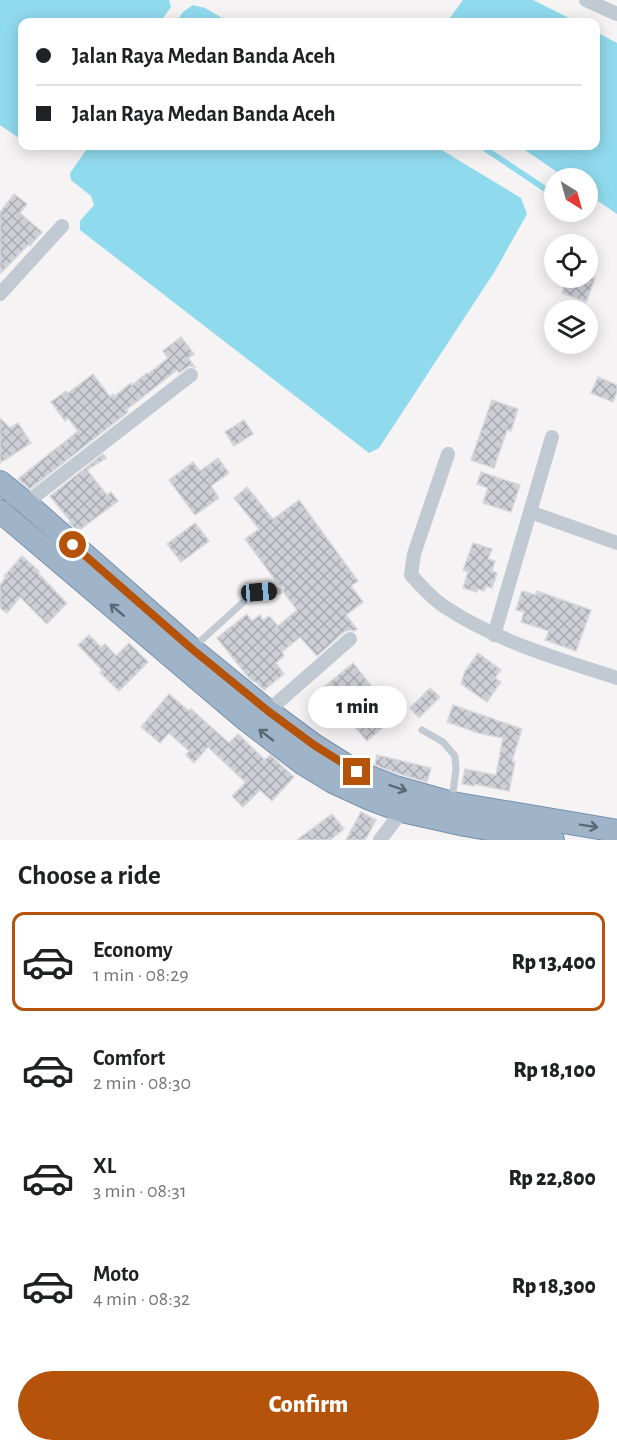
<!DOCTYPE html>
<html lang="en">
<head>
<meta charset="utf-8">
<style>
	:root { --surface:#fff; --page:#f6f6f6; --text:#202124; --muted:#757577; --line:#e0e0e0; --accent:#b45309 }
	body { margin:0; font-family:"Alegreya Sans",sans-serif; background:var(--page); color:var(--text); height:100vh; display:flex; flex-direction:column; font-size:22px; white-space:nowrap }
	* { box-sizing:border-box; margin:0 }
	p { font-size:20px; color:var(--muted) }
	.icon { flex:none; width:33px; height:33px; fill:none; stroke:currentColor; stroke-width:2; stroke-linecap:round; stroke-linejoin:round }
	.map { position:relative; height:840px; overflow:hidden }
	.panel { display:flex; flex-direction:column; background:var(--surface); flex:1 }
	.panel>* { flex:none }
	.top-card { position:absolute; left:18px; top:18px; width:582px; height:132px; border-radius:12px; box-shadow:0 3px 15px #0003; display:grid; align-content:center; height:132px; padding:0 18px; background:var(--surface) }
	.needle { width:39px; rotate:143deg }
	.tools { position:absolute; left:544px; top:168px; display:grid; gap:12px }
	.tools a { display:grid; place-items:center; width:54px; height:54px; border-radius:50%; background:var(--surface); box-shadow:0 3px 15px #0003; font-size:30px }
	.end { position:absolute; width:27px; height:27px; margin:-14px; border:8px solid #b45309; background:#fff; box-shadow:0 0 0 3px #fff }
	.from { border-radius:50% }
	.bubble { position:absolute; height:42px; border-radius:21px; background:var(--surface); box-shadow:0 3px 15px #0003; font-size:20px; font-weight:800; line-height:42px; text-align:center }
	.car { position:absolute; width:18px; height:36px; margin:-18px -9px; border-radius:8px; box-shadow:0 0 4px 2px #0007; background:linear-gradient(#222 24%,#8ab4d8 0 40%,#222 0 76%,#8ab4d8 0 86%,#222 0) }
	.top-card b { display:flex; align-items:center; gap:21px; height:57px; font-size:22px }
	.top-card b+b { border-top:2px solid var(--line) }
	.top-card i { width:15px; height:15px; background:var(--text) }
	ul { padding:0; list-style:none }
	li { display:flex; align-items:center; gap:18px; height:99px; margin:0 12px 9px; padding:0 6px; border:3px solid transparent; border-radius:12px }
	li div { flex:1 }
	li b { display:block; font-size:22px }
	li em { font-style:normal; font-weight:800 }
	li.current { border-color:var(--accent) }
	li>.icon { width:54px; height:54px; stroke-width:1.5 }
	h2 { padding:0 18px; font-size:27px; line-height:72px }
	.button { display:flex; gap:12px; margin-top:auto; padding:12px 18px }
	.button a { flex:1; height:69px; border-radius:36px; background:var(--accent); color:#fff; font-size:24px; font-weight:800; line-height:69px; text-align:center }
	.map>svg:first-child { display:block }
</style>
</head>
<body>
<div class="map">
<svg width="617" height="840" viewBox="0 0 617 840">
	<defs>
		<pattern id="building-cross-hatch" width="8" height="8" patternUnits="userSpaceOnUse" patternTransform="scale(1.5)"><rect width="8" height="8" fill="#cdcfd5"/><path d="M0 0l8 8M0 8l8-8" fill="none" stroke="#a8abb0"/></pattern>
	</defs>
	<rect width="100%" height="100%" fill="#f5f3f3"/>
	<g fill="#90daee">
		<polygon points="0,0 169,0 171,7 160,22 22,22 22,140 0,125"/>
		<polygon points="463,0 533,0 577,22 447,22"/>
		<polygon points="193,5 205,8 229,22 176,22 183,12"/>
		<polygon points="596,32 617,43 617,214 588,194 588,178 566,178 519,146 596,146"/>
		<polygon points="89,146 435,146 521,198 527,214 495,271 379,448 369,453 80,230 80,221 94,205 91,196 71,180 70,173"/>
		<polygon points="476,146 486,146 555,192 555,199"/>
	</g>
	<g fill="url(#building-cross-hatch)" stroke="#d7d9de" stroke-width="1.5">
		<polygon points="14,194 27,204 20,213 42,232 30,246 29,244 0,274 0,212"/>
		<polygon points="567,278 595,278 586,302 562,293"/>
		<polygon points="181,337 194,354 188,358 195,367 189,366 179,373 177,370 126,410 128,412 30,489 18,479 78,431 68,418 65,421 51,402 66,391 68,393 93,374 110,397 113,394 115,396 131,383 132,385 147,373 148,374 168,358 163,351"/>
		<polygon points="598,377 617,385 617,391 613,402 591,393"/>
		<polygon points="492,400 518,409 511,431 507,430 494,468 471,460"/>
		<polygon points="0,418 10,428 18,423 31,443 0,463"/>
		<polygon points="244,420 253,434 234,446 225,432"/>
		<polygon points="103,454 106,458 87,470 107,495 111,492 118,501 78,531 69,523 71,522 50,496"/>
		<polygon points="218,458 229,473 211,486 219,498 195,515 169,480 193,462 200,471"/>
		<polygon points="481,472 520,485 511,512 483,503 488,488 477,484"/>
		<polygon points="247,487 273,519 299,500 358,581 351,586 363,602 346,615 357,629 354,631 349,630 344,632 317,656 300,637 282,652 284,656 276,663 284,674 264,690 255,681 254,682 249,678 217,638 247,614 252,621 260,615 263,620 269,616 278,626 297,610 284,593 283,588 279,585 245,539 259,529 234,498"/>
		<polygon points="195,523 209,541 181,562 167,544"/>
		<polygon points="473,543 492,549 488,559 495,561 492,571 497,573 492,588 486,586 484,591 478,589 477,592 463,588 468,572 463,570"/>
		<polygon points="22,556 39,571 38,573 67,603 47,624 20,597 7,613 0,608 0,585 6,577 4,576"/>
		<polygon points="522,591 536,595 537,591 591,610 576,651 545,640 549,631 521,622 524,612 516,610"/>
		<polygon points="89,635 101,647 105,644 116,656 129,643 148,662 119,691 100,673 102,670 78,645"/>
		<polygon points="478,653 501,670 495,678 501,682 487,702 461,684 465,671"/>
		<polygon points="353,663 372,687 352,703 367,722 390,703 399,714 367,741 344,714 341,716 333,706 326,712 317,702 324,697 319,691"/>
		<polygon points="430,688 440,697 419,718 410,708"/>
		<polygon points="169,694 189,711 191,709 229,743 238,734 265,760 270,755 294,777 272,801 260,790 243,807 232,796 245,783 244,781 208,747 194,763 186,755 189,751 169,733 160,743 141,727"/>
		<polygon points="453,705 522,729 512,761 515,762 509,791 474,784 474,786 462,784 465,769 496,775 503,738 473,732 473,731 447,722"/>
		<polygon points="377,755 431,768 427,782 396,773 375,765"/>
		<polygon points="361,812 376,820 365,840 346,840"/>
		<polygon points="332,814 344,829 330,840 297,840"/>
	</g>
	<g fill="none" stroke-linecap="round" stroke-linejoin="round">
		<defs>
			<g id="trunk">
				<polyline points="0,482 26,503 192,649 268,711 314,745 357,772 392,786 452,803 617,831"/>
				<polyline points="0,511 245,719 302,763 333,782 370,799 402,811 465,825 553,840"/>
			</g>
		</defs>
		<use href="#trunk" stroke="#7690ad" stroke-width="24"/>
		<g stroke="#c1cad2" stroke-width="7">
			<polyline points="194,647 250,596 259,592 279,591"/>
			<polyline points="422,730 443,742 455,756 456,769 452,800"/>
		</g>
		<g stroke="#c1cad2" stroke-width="14">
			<polyline points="586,0 617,14"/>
			<polyline points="0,294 62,226"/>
			<path d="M448,454L414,554L411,575C421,586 432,599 445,607C496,641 559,659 617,678"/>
			<polyline points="26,503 191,375"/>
			<polyline points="530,512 617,543"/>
			<polyline points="494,635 552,437"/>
			<polyline points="268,711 350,639"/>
			<polyline points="380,840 402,811"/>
		</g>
		<use href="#trunk" stroke="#9fb4c9" stroke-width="22"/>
	</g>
	<defs><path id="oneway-shaft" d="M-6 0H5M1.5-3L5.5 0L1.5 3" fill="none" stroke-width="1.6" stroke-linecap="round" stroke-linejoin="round" transform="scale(1.5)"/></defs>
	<g stroke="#5b6976">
		<use href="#oneway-shaft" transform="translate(117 610) rotate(-140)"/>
		<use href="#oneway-shaft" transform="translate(266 735) rotate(-142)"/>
		<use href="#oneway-shaft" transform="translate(398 788) rotate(18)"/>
		<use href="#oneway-shaft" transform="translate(589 826) rotate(9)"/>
	</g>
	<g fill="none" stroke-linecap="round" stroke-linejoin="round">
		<polyline stroke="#b45309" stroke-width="8" points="73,545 192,649 268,711 314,745 357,772"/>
	</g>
</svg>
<div class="tools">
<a><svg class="needle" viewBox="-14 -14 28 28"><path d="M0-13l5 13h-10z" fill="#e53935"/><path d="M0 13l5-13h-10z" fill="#757577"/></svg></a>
<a><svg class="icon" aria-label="locate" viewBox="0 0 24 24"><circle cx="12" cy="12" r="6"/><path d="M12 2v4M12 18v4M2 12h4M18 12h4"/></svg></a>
<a><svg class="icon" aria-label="layers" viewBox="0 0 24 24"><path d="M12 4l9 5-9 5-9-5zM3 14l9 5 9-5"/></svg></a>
</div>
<i class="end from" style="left:73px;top:545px"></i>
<i class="end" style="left:357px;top:772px"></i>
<div class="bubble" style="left:308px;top:686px;width:99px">1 min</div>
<i class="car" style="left:259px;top:592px;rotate:86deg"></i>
<div class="top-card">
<b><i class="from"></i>Jalan Raya Medan Banda Aceh</b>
<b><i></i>Jalan Raya Medan Banda Aceh</b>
</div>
</div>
<section class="panel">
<h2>Choose a ride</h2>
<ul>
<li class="current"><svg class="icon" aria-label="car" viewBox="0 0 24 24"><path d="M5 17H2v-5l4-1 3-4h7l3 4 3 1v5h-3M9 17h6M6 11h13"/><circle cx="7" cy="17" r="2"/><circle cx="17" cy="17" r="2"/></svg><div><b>Economy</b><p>1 min · 08:29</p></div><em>Rp 13,400</em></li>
<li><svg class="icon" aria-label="car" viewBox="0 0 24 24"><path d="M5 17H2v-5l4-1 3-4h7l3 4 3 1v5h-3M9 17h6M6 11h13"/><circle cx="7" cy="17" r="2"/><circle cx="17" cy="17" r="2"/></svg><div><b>Comfort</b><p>2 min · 08:30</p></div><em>Rp 18,100</em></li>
<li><svg class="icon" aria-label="car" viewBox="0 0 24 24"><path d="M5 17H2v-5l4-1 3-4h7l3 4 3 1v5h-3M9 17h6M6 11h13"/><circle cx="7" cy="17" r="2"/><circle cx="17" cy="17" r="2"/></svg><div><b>XL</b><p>3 min · 08:31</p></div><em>Rp 22,800</em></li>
<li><svg class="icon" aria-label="car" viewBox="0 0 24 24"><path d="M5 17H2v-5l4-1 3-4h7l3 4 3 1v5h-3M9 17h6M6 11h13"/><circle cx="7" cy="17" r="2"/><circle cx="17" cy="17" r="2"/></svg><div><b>Moto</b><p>4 min · 08:32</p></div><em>Rp 18,300</em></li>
</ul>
<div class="button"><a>Confirm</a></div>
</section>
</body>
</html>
